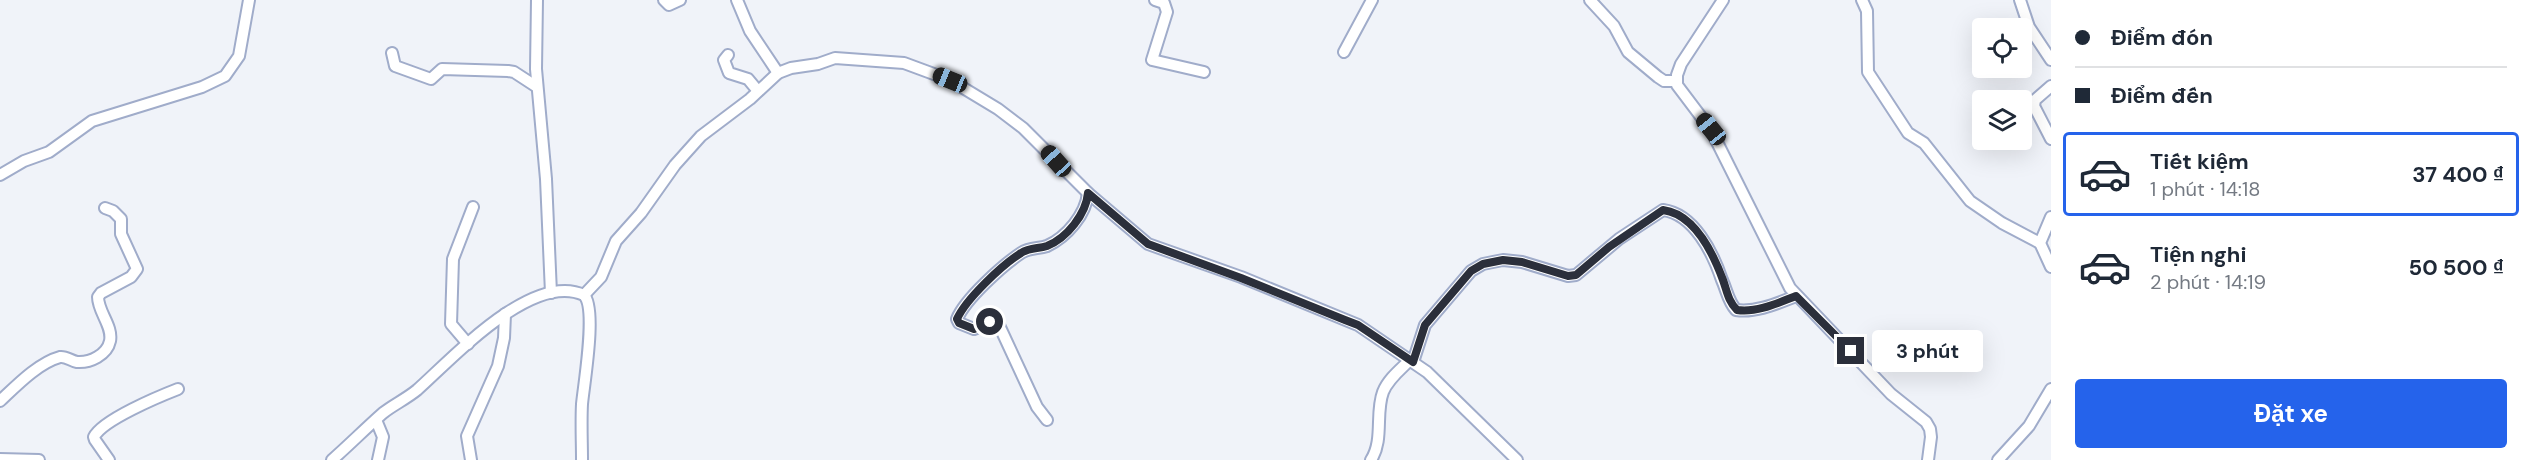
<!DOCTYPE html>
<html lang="vi">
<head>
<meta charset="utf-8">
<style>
	:root { --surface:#fff; --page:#f6f6f7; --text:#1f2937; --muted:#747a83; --line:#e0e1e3; --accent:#2563eb }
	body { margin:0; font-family:"DM Sans",sans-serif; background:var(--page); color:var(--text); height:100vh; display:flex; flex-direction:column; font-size:22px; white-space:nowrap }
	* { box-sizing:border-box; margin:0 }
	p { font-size:20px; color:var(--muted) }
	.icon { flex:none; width:33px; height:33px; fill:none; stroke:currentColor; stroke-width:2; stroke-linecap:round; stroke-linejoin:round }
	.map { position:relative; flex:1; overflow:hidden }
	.sheet { display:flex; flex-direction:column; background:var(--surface); width:480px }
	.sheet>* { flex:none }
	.guide { display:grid; align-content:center; height:132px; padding:0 24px; background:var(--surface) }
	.buttons { position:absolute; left:1972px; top:18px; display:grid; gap:12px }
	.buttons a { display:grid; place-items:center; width:60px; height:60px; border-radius:6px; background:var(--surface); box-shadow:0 6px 24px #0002; font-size:30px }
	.end { position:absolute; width:27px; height:27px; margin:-14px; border:8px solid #2b2f3b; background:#fff; box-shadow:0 0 0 3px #fff }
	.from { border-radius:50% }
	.bubble { position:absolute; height:42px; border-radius:6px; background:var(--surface); box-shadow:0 6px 24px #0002; font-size:20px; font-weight:700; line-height:42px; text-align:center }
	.car { position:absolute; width:18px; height:36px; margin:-18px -9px; border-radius:8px; box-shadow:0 0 4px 2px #0007; background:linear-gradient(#222 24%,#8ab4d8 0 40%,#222 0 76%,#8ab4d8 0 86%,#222 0) }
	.guide b { display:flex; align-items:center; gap:21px; height:57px; font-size:22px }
	.guide b+b { border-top:2px solid var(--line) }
	.guide i { width:15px; height:15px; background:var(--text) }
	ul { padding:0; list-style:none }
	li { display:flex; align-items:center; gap:18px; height:84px; margin:0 12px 9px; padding:0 12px; border:3px solid transparent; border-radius:6px }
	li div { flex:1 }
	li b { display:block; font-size:22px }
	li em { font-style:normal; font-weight:700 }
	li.active { border-color:var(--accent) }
	li>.icon { width:54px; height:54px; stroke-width:1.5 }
	.button { display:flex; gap:12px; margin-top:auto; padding:12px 24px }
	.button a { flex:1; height:69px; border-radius:6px; background:var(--accent); color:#fff; font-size:24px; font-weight:700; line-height:69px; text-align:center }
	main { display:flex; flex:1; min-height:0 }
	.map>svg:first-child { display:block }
</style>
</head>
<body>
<main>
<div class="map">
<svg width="2051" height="460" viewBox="0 0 2051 460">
	<rect width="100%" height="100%" fill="#f0f3f9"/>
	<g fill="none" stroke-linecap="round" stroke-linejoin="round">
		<defs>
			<g id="minor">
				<polyline points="537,0 536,69 546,179 551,293"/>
				<polyline points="664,0 669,5 680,0"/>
				<polyline points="737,0 750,31 778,73"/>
				<polyline points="1155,0 1164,3 1167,12 1152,60 1204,72"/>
				<polyline points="1590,0 1614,26 1628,52 1658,77 1664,81 1677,81"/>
				<polyline points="1723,0 1681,64 1677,75 1677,85 1711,130 1790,288 1891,394 1926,422 1930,429 1931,437 1928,460"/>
				<polyline points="1862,0 1867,11 1868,72 1908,133 1924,143 1970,201 2002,223 2040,243"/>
				<polyline points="2020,0 2029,27 2051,60"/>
				<polyline points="1344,52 1372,0"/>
				<polyline points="392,53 395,66 431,79 442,69 508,71 514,72 537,87"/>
				<polyline points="728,55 724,60 729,73 748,79 758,91"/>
				<polyline points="2051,86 2035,100 2034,106 2051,139"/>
				<polyline points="0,175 24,161 49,152 92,121 202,87 225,76 239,56 249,0"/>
				<polyline points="2051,217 2040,243 2051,267"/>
				<polyline points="584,295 601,277 616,241 641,213 675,165 701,136 750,99 778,73 791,68 818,64 835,58 904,63 950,80 998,109 1023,128 1088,193 1148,244 1241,277 1358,325 1427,372 1517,460"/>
				<polyline points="468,344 451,324 453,259 473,207"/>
				<path d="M1413,362L1425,325L1471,271L1483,264L1503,260L1522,262L1568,276L1576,275L1619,239L1663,210C1694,214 1713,253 1722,280C1727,291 1728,301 1736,310C1756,313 1778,303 1796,296"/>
				<path d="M0,401C16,386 38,363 60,357C66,356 71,361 77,362C90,363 107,355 110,341C113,326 98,312 98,297L101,293L131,277L137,269L121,234V219L113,211L105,208"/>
				<polyline points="376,420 383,437 378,460"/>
				<path d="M1047,420L1037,407L998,323L990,322L974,329L959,323L957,319C965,299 1003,265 1021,253C1030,247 1038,249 1047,246C1067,237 1086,214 1088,193"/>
				<polyline points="0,459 39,460"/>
				<path d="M109,460L95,440L94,437C102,420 160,396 178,389"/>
				<path d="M332,460C349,445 366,428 383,413C393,405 406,399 417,390C452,359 532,271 584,295C597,309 584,383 582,404C581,423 582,442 582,460"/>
				<polyline points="471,460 467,436 498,366 504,338 505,314"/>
				<path d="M1371,460C1384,440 1375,413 1383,392C1388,379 1401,369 1410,360"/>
				<polyline points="1998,460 2029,426 2051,389"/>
			</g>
		</defs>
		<use href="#minor" stroke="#a0acca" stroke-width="14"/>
		<use href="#minor" stroke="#fff" stroke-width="10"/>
	</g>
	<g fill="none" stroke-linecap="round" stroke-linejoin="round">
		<path stroke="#2b2f3b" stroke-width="8" d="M990,322L974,329L959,323L957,319C966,299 1002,265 1021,253C1030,247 1038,249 1047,246C1067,238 1086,214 1088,193L1148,244L1241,278L1345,320L1358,325L1413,362L1425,325L1471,271L1483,264L1503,260L1522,262L1568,276L1576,275L1609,247L1663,210C1694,214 1713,253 1723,280C1727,291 1728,301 1737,310C1756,313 1778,303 1796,296L1851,351"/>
	</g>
</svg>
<div class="buttons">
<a><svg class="icon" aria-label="locate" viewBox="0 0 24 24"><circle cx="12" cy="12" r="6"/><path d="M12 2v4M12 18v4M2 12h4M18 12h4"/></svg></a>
<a><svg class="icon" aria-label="layers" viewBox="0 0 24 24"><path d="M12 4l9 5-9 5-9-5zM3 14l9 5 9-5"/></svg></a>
</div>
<i class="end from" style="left:990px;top:322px"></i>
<i class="end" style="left:1851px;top:351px"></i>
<div class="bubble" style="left:1872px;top:330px;width:111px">3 phút</div>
<i class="car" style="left:950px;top:80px;rotate:292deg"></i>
<i class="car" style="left:1711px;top:129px;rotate:321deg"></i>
<i class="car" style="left:1056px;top:161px;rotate:318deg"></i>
</div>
<section class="sheet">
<div class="guide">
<b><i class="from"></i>Điểm đón</b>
<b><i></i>Điểm đến</b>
</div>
<ul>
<li class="active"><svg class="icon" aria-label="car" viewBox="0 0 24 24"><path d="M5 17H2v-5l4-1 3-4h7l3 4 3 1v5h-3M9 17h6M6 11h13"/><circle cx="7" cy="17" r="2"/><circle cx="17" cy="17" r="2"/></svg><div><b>Tiết kiệm</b><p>1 phút · 14:18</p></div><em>37 400 ₫</em></li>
<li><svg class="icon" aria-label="car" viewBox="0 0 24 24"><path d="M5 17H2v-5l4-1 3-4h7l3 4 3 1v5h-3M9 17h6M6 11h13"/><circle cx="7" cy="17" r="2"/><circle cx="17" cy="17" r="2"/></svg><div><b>Tiện nghi</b><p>2 phút · 14:19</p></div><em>50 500 ₫</em></li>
</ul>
<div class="button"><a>Đặt xe</a></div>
</section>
</main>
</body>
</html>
